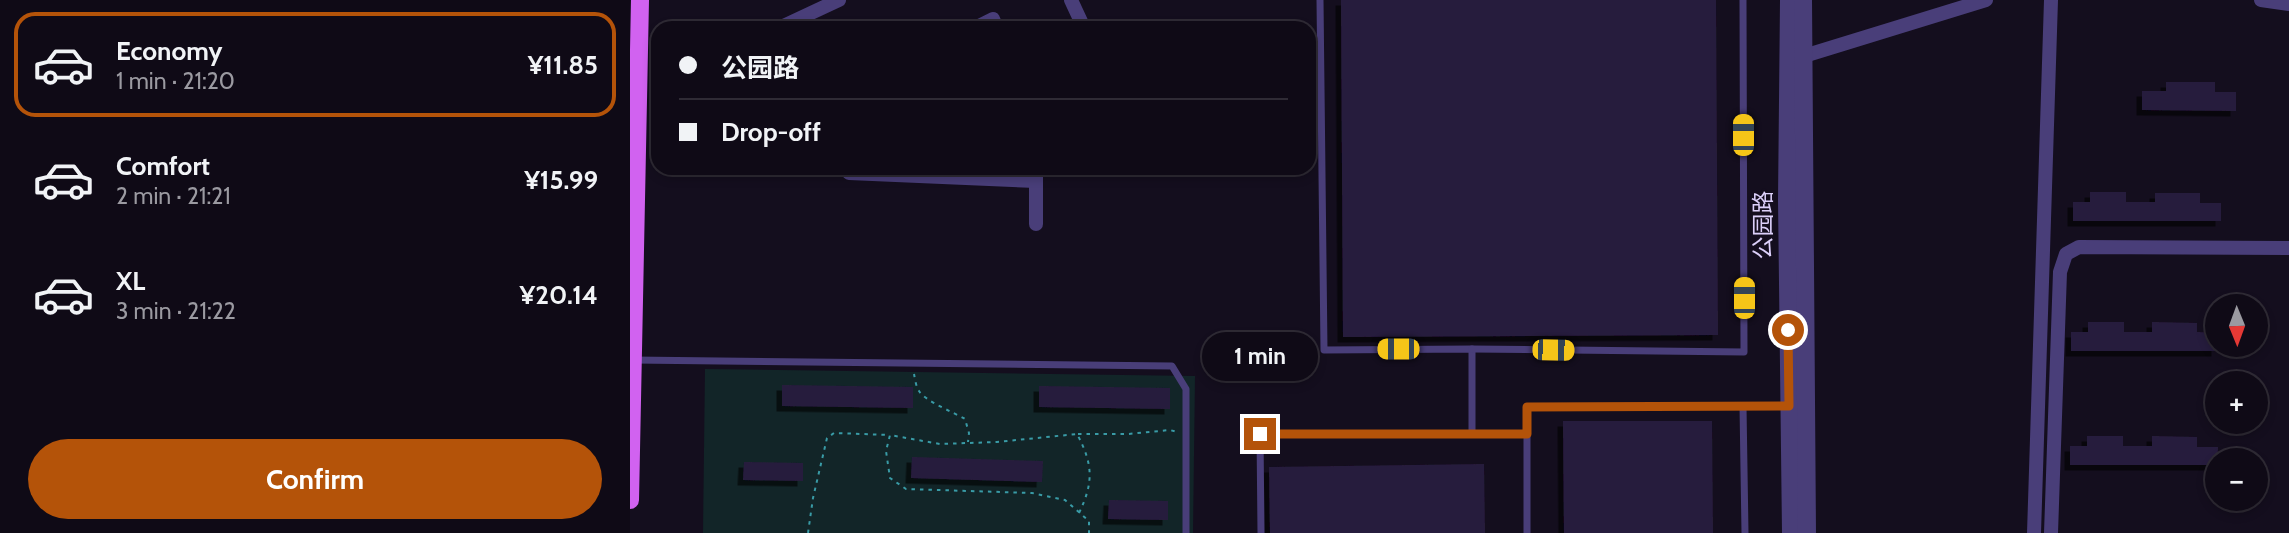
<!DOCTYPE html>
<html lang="en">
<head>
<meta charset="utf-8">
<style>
	:root { --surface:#0f0a16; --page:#1d1823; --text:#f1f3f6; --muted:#9b9aa1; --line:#2f2b35; --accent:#b45309 }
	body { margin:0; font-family:Cabin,"Noto Sans SC",sans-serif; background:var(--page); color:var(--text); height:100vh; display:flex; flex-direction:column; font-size:26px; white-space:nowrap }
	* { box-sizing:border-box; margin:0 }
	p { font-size:23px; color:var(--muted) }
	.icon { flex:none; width:38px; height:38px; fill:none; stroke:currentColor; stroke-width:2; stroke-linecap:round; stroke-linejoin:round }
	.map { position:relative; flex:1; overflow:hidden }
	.sheet { display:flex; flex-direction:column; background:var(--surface); width:630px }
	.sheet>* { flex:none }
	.banner { position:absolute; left:21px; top:21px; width:665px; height:154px; border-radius:21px; box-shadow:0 4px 10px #0003,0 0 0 2px var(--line); display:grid; align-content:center; height:154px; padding:0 28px; background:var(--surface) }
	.needle { width:46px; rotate:179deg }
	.buttons { position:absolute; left:1575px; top:294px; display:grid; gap:14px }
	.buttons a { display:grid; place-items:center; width:63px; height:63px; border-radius:50%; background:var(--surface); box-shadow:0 4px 10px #0003,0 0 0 2px var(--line); font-size:35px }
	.end { position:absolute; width:32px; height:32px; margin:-16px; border:9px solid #b45309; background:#fff; box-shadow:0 0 0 4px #fff }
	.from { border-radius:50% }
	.bubble { position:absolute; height:49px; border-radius:24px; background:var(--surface); box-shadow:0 4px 10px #0003,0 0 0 2px var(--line); font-size:23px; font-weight:700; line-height:49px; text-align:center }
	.car { position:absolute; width:21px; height:42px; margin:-21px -10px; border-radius:9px; box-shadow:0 0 5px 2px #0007; background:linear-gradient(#f5c518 24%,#345 0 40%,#f5c518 0 76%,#345 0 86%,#f5c518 0) }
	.banner b { display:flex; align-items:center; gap:24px; height:66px; font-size:26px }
	.banner b+b { border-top:2px solid var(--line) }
	.banner i { width:18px; height:18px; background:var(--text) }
	ul { padding:12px 0 0; list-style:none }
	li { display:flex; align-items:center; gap:21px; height:105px; margin:0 14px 10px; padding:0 14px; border:4px solid transparent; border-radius:21px }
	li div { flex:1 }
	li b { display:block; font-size:26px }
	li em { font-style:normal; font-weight:700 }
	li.active { border-color:var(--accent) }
	li>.icon { width:63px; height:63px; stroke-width:1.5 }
	.action { display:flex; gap:14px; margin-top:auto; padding:14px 28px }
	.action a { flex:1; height:80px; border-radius:42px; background:var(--accent); color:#fff; font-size:28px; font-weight:700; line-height:80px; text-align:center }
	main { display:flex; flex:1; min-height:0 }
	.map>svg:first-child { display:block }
</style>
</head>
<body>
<main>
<section class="sheet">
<ul>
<li class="active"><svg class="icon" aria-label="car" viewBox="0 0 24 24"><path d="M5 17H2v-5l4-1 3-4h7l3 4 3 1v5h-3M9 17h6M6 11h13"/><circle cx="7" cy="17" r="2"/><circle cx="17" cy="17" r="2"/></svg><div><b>Economy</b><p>1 min · 21:20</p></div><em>¥11.85</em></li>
<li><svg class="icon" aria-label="car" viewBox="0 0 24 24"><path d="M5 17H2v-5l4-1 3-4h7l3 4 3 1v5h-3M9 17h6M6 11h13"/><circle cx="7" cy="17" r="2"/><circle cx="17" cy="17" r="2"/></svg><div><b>Comfort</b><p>2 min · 21:21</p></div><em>¥15.99</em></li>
<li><svg class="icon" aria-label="car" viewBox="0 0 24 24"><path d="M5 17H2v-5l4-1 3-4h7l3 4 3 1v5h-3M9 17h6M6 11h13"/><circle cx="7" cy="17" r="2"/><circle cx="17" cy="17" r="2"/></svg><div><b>XL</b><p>3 min · 21:22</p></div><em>¥20.14</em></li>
</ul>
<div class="action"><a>Confirm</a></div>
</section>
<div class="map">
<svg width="1659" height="533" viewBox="0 0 1659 533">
	<defs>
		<filter id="shadow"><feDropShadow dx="-5.5" dy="5.5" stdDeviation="0" flood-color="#0009"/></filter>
	</defs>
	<rect width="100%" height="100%" fill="#140e1e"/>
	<polygon fill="#122528" points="75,369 565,376 563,533 73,533"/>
	<g fill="#281c3d" filter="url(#shadow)">
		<polygon points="711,0 1086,0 1088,335 713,337"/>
		<polygon points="1536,82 1585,82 1585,92 1606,92 1606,111 1512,110 1512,91 1536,91"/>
		<polygon points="1460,192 1496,192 1496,202 1525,202 1525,193 1570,193 1570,203 1591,203 1591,221 1443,221 1443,202 1460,202"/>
		<polygon points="1458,322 1494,322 1494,332 1522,332 1522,322 1567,323 1567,332 1587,333 1587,351 1441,351 1441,332 1458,332"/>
		<polygon points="152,385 283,387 283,408 152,406"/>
		<polygon points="409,386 540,388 540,409 409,407"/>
		<polygon points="933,421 1082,421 1083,533 934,533"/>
		<polygon points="1457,436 1493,436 1493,446 1522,446 1522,436 1567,437 1567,447 1588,447 1587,465 1440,465 1440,446 1457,446"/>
		<polygon points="282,457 413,461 412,482 281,478"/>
		<polygon points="114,462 173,463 173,481 113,480"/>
		<polygon points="854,464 855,533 640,533 639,467"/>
		<polygon points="479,500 538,501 538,520 478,519"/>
	</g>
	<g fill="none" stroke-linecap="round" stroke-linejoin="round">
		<g stroke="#399ba6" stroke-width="2" stroke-dasharray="3.5 5" stroke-linecap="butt">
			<path d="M284,374C285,379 286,387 289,391C295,401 323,412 335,419L339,433L338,442"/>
			<polyline points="448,434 498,434 540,430 547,432"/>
			<path d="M449,513C464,482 463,464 447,434L367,442L310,444L260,435L256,451L260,478L276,489L402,493L435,500L459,521V533"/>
			<polyline points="178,533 183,498 197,438 204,433 259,435"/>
		</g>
		<g stroke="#493e79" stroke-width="7">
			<polyline points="690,0 694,350 842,349 842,434"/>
			<polyline points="842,349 1114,352 1113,0"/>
			<polyline points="3,360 542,366 556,389 556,533"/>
			<polyline points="1113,406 1115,533"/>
			<polyline points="631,533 630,434 897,434"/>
			<polyline points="897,533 897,407 1159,406"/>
		</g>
		<g stroke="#493e79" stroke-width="14">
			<polyline points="441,0 454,28"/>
			<polyline points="1631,0 1659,4"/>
			<polyline points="149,28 209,0"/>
			<polyline points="345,28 363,19 367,28"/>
			<polyline points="1174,56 1356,0"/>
			<polyline points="219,168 219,173 406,181"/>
			<polyline points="406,224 406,168"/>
			<polyline points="1404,533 1421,0"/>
			<polyline points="1421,533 1430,272 1436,254 1449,247 1659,248"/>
		</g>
		<g stroke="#493e79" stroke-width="18">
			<polyline points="1159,0 1157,200 1161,533"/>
			<polyline points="1173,0 1177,533"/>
		</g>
		<polyline stroke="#d162f0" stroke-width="18" points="0,500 10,0"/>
	</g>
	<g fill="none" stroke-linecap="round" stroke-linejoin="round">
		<polyline stroke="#b45309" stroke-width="9" points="630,434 897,434 897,407 1159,406 1158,330"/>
	</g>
	<g text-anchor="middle" stroke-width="5" stroke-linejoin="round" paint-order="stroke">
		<g font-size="23" fill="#dcd0fa" stroke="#140e1e">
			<text transform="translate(1133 225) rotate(-90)" y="8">公园路</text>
		</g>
	</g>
</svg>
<div class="buttons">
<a><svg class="needle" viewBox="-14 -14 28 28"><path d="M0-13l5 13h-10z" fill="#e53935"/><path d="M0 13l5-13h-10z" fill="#9b9aa1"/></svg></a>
<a>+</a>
<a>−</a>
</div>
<i class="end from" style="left:1158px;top:330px"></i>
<i class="end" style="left:630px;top:434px"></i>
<div class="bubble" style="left:572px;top:332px;width:116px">1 min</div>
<i class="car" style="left:1113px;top:135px;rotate:0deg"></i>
<i class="car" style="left:1114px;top:298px;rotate:0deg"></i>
<i class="car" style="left:768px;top:349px;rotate:270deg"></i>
<i class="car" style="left:923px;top:350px;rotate:91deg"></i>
<div class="banner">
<b><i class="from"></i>公园路</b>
<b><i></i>Drop-off</b>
</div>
</div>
</main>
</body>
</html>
